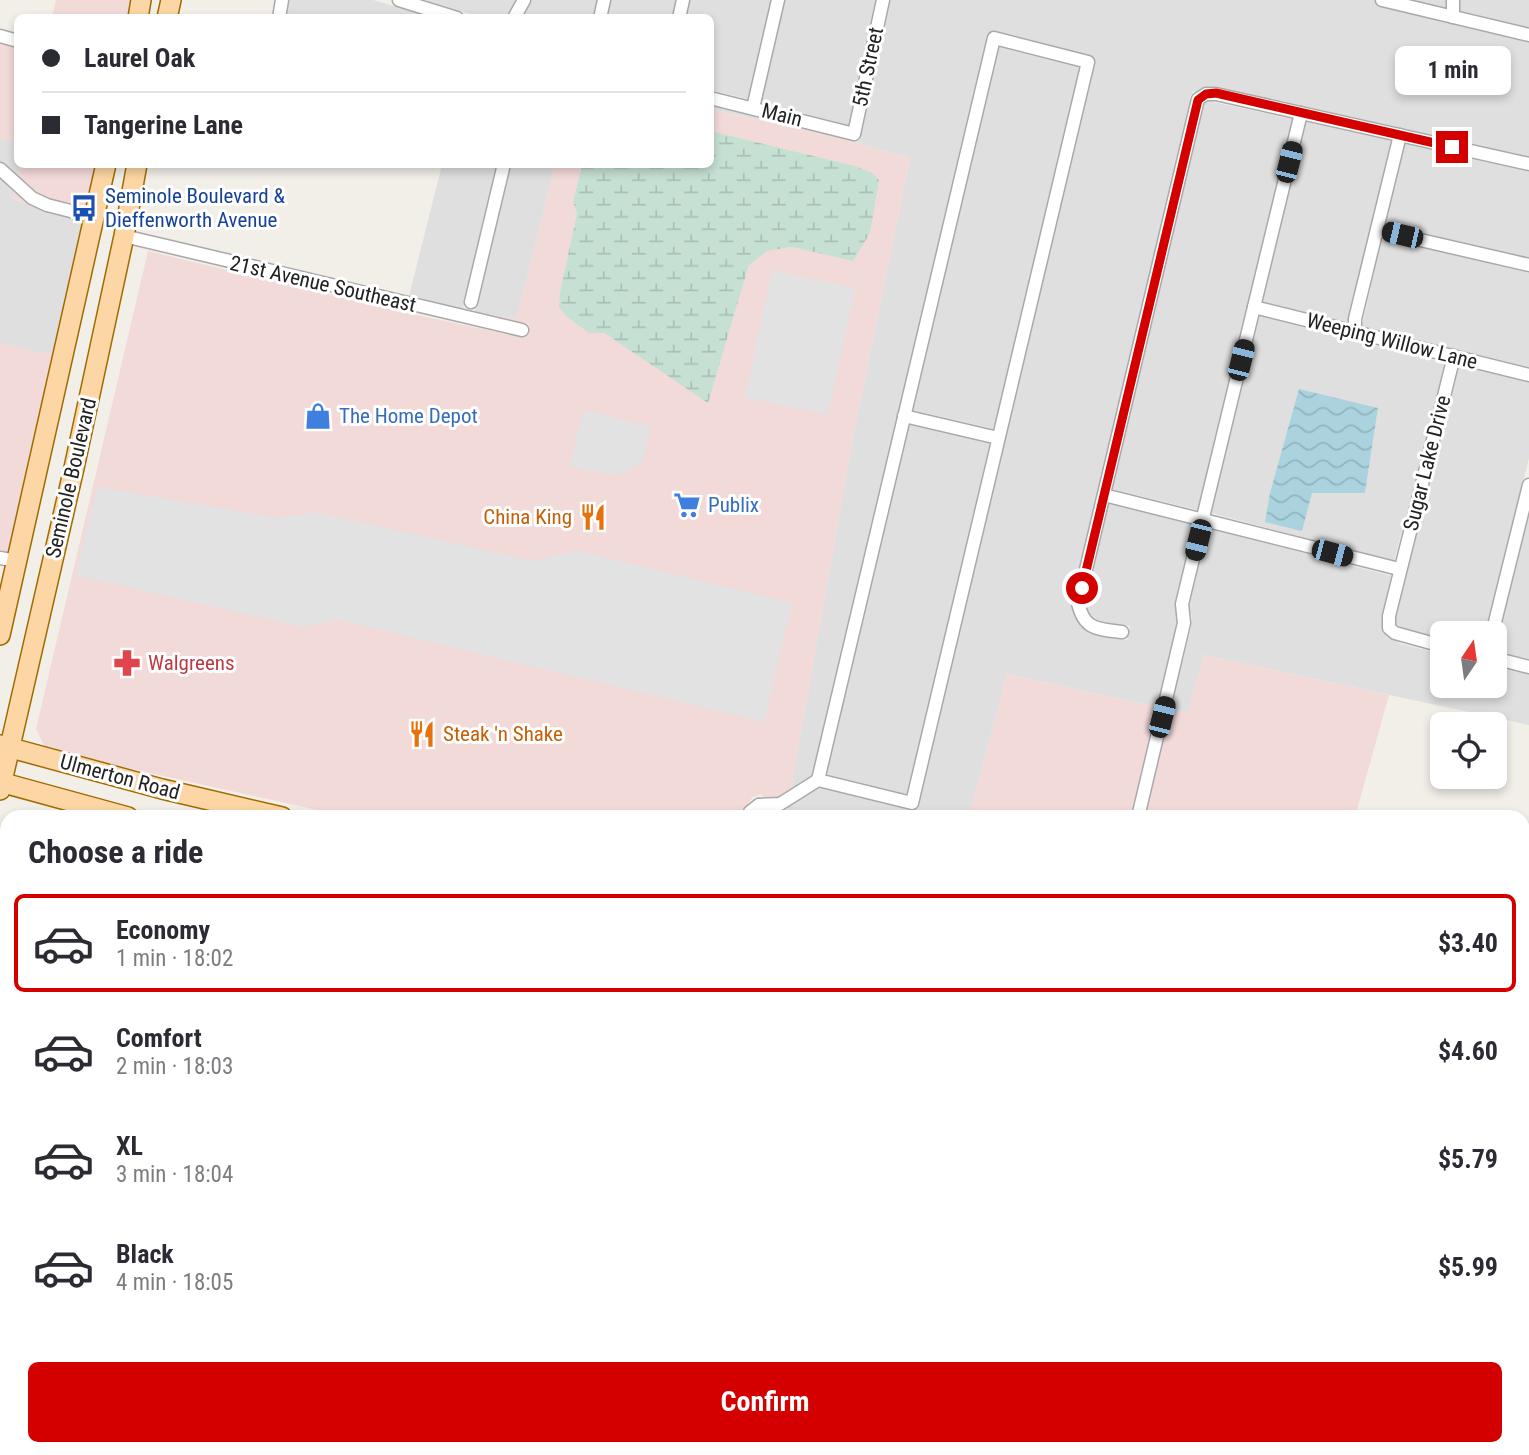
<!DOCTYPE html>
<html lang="en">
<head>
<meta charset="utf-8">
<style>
	:root { --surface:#fff; --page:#f2f2f3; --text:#2b2b33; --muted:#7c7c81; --line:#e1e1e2; --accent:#d40000 }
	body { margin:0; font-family:"Roboto Condensed",sans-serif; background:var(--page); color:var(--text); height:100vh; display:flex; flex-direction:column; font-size:26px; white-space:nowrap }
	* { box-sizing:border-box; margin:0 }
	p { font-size:23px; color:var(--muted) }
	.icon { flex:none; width:38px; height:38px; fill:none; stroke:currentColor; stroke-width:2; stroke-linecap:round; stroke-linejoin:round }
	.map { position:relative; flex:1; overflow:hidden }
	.panel { position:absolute; left:0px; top:810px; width:1530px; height:646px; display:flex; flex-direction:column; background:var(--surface); border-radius:21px 21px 0 0; box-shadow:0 4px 10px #0003 }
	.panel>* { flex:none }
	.hud { position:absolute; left:14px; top:14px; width:700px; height:154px; border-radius:10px; box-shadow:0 4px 10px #0003; display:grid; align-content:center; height:154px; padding:0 28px; background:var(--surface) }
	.needle { width:46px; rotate:13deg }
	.tools { position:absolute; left:1430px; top:621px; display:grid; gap:14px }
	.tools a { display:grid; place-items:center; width:77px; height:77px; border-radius:10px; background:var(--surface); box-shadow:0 4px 10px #0003; font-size:35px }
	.end { position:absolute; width:32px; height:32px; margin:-16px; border:9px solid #d40000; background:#fff; box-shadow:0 0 0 4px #fff }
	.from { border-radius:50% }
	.bubble { position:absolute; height:49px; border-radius:10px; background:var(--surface); box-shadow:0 4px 10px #0003; font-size:23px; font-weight:700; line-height:49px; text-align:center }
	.car { position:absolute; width:21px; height:42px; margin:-21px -10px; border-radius:9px; box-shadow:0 0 5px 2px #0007; background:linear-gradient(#222 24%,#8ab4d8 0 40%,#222 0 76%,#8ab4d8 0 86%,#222 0) }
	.hud b { display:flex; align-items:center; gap:24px; height:66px; font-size:26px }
	.hud b+b { border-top:2px solid var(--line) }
	.hud i { width:18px; height:18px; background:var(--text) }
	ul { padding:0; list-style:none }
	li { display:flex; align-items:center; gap:21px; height:98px; margin:0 14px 10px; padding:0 14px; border:4px solid transparent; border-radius:10px }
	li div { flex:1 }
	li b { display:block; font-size:26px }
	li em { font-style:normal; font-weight:700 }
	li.active { border-color:var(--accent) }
	li>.icon { width:63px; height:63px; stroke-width:1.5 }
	h2 { padding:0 28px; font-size:32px; line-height:84px }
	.action { display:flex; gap:14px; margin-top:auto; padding:14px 28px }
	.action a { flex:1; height:80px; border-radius:10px; background:var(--accent); color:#fff; font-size:28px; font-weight:700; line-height:80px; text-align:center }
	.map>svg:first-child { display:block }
</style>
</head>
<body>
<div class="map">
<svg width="1529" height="1455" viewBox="0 0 1529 1455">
	<defs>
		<pattern id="industrial-furrows" width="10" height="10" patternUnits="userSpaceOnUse" patternTransform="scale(1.75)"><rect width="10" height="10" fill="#ebdbe8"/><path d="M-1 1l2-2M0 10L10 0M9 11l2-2" fill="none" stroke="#c9bcc7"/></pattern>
		<pattern id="construction-cross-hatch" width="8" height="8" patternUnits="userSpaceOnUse" patternTransform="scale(1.75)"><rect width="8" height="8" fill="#c7c7b4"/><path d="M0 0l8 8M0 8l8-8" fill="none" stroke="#abab9a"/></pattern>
		<pattern id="wetland-marsh" width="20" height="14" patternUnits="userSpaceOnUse" patternTransform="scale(1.75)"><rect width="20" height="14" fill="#c6e0d4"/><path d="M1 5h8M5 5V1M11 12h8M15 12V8" fill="none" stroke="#aac0b6"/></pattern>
		<pattern id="water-waves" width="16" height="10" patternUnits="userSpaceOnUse" patternTransform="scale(1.75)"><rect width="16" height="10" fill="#aad3df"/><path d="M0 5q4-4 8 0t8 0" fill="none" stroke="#92b5bf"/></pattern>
	</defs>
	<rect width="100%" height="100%" fill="#f2efe9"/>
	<g fill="#e0dfdf" fill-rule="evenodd">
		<polygon points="289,0 373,0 431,17 286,17"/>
		<polygon points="425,0 516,0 506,17 483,18"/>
		<polygon points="531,0 597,0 593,17 522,17"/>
		<polygon points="611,0 676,0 672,17 607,17"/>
		<polygon points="689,0 772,0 748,99 711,90 710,18 686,17"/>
		<polygon points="785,0 876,0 849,125 761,102"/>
		<polygon points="890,0 1529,0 1529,157 1216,86 1206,86 1197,92 1193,91 1189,98 1191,101 1072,601 1074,616 1084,629 1096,636 1127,640 1130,626 1099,622 1087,610 1085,602 1109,504 1195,525 1175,603 1177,623 1157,707 1007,674 969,817 786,817 788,807 818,788 910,810 918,804 1094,64 1089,55 996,31 987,37 812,775 791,788 853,438 910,158 831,136 711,109 711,106 858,142"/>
		<polygon points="998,47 1080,68 994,429 913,410"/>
		<polygon points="1208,101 1293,119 1198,510 1112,489 1204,104"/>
		<polygon points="1306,122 1392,141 1348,323 1262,302"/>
		<polygon points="0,138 17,142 18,164 20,165 13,199 84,222 55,352 36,352 0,343"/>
		<polygon points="1405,144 1529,172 1529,258 1385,224"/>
		<polygon points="442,165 497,165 463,308 475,311 511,165 555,165 517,319 474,312 409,296"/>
		<polygon points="1382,238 1529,273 1529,367 1362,326"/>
		<path d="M1259,316L1446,363L1394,561L1211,513ZM1378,408L1365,493H1312Z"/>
		<polygon points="1459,365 1529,382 1529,458 1486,633 1442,634 1442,638 1406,630 1396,624 1396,617"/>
		<polygon points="909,425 990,444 907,794 826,774"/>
		<polygon points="1529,513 1529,659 1495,651"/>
		<polygon points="1208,528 1391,576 1383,615 1385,634 1401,644 1442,654 1442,686 1494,686 1495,666 1529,674 1529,725 1204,655 1188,713 1170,709 1191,629 1192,617 1188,605"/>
		<polygon points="1523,1393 1529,1394 1529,1455 1419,1455 1421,1449 1522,1449"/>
	</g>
	<g fill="#f2dad9">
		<polygon points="56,0 133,0 129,17 52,18"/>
		<polygon points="0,44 17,48 17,142 0,138"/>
		<polygon points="711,109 831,136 910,158 853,438 791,788 778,797 763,797 761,794 753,797 743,810 742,817 349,817 46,750 36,729 148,251 398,311 526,338 529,324 474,312 517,319 555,165 582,165 573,202 577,213 560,292 604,333 708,402 749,265 768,251 792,247 853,260 855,166 711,131"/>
		<polygon points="20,165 97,165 84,222 13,199"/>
		<polygon points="0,343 36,352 55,352 10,552 0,550"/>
		<polygon points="1204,655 1389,695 1355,817 1145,817 1170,709 1188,713"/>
		<polygon points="1007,674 1157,707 1131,817 969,817"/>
		<polygon points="7,852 7,1449 971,1449 963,1455 0,1455 0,882"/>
	</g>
	<polygon fill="url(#industrial-furrows)" points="1529,973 1529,1084 1523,1082 1522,997"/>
	<polygon fill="#ffffe5" points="1057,1449 1233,1449 1260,1455 1055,1455"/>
	<polygon fill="url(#construction-cross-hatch)" points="1523,1163 1529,1165 1529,1374 1522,1373"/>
	<polygon fill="url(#wetland-marsh)" points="711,131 855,166 872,173 879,180 870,233 853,261 792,247 768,251 749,265 708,403 604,333 589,333 566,316 559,307 560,292 577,213 573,202 582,165 710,164"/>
	<g fill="#e2e2e2">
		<polygon points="772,270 855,288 828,415 745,397"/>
		<polygon points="584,410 651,426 642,463 616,476 569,466"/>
		<polygon points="97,487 277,518 315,512 532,561 577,551 792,603 764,722 340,620 302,627 76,575"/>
		<polygon points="0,1076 7,1077 7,1122 0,1120"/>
		<polygon points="0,1215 7,1217 7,1243 0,1242"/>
		<polygon points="1523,1373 1529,1375 1529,1422 1523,1420"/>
		<polygon points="125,1449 672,1449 662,1455 124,1455"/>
		<polygon points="1429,1449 1490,1449 1489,1455 1428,1455"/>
	</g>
	<polygon fill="url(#water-waves)" points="1299,389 1378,408 1365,493 1312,493 1302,531 1265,522 1270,493"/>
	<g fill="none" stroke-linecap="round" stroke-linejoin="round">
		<defs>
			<g id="minor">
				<polyline points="399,0 457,18"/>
				<polyline points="1382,0 1529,35"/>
				<polyline points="1453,17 1453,0"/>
				<polyline points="279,18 282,0"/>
				<polyline points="514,18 524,0"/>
				<polyline points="600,18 604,0"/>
				<polyline points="679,18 683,0"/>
				<polyline points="0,36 18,41"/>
				<polygon points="994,38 1088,62 912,803 818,780"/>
				<polyline points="710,98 854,134 883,0"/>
				<polyline points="753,108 778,0"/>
				<polyline points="0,169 32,198 47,205 94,217"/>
				<polyline points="1377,230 1529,265"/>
				<polyline points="124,236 522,330"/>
				<polyline points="471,302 504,164"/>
				<polyline points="1254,307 1529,375"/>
				<polyline points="1355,332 1355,319 1400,135"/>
				<polyline points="904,416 998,438"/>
				<polyline points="1104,495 1399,569"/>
				<polyline points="0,558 17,561"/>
				<path d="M1122,632C1098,629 1084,630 1078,603L1198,99L1206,94H1216L1529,164"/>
				<polyline points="1492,634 1529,485"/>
				<polyline points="1442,646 1395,633 1389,628 1389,616 1454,356"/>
				<polyline points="1494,658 1529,667"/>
				<polyline points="759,805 767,817"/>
				<polyline points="749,817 750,812 759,805 780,804 818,780"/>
				<polyline points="1138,817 1184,623 1182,604 1301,113"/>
				<polyline points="1522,960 1529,936"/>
				<polyline points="1413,1455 1414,1449"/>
			</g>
			<g id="primary">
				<polyline points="138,18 141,0"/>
				<polyline points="167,18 171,0"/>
				<polyline points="0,635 106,164"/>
				<polyline points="0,745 162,789 282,817"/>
				<polyline points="0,782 128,817"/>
				<polyline points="0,790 74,468 124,236 137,164"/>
				<polyline points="1522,1101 1529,1103"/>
				<polyline points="1522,1137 1529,1138"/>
			</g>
		</defs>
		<use href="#minor" stroke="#a9a9a9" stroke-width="15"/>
		<use href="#primary" stroke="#a06b00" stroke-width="22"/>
		<use href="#minor" stroke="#fff" stroke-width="12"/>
		<use href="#primary" stroke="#fcd6a4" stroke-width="19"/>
	</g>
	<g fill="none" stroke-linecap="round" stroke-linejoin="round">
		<polyline stroke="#d40000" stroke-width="9" points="1082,588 1198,100 1206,94 1216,93 1452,147"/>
	</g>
	<defs>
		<symbol id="bus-bare" viewBox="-9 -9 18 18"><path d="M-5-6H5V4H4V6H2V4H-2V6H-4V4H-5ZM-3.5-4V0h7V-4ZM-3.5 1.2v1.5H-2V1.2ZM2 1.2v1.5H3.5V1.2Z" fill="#1a4fb4" stroke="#fff" stroke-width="2.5" paint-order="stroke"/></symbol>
		<symbol id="shop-bare" viewBox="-9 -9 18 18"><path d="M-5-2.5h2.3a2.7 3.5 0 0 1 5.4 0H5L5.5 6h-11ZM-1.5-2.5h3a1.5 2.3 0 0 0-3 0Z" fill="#3f7fe0" stroke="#fff" stroke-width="2.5" paint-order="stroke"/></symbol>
		<symbol id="supermarket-bare" viewBox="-9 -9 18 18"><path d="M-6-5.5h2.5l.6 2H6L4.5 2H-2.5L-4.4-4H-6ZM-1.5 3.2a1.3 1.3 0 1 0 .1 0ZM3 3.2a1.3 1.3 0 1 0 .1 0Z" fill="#3f7fe0" stroke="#fff" stroke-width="2.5" paint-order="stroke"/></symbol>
		<symbol id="restaurant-bare" viewBox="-9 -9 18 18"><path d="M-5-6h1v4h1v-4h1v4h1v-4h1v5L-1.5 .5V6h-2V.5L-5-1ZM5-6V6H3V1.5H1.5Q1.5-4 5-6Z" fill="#e8710a" stroke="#fff" stroke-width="2.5" paint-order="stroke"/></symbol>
		<symbol id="pharmacy-bare" viewBox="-9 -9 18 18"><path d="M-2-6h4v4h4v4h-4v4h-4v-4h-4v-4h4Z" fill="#e0444e" stroke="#fff" stroke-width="2.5" paint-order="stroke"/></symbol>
	</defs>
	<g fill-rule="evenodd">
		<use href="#bus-bare" x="65" y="189" width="38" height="38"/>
		<use href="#shop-bare" x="299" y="397" width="38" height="38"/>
		<use href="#supermarket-bare" x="668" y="486" width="38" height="38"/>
		<use href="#restaurant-bare" x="574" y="498" width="38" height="38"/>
		<use href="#pharmacy-bare" x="108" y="644" width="38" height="38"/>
		<use href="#restaurant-bare" x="403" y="715" width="38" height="38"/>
	</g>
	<g text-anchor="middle" stroke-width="6" stroke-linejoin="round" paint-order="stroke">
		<g font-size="21" fill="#222" stroke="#fff">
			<text transform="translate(868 67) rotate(-78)" y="7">5th Street</text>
			<text transform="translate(782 115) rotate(14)" y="7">Main</text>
			<text transform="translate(323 284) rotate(13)" y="7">21st Avenue Southeast</text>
			<text transform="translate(1392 341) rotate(14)" y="7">Weeping Willow Lane</text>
			<text transform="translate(1427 463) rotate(-76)" y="7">Sugar Lake Drive</text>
			<text transform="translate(71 478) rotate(-77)" y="7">Seminole Boulevard</text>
			<text transform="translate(120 777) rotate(15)" y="7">Ulmerton Road</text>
		</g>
		<g font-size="21" fill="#164399" stroke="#fff" text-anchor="start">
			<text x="105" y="203">Seminole Boulevard &amp;<tspan x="105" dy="24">Dieffenworth Avenue</tspan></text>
		</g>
		<g font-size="21" fill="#366cbe" stroke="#fff" text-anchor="start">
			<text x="339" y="423">The Home Depot</text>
			<text x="708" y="512">Publix</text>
		</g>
		<g font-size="21" fill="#c56008" stroke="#fff" text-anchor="end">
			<text x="572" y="524">China King</text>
			<text x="443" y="741" text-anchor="start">Steak 'n Shake</text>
		</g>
		<g font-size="21" fill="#be3a42" stroke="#fff" text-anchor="start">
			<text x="148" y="670">Walgreens</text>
		</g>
	</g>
</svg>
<div class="tools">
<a><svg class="needle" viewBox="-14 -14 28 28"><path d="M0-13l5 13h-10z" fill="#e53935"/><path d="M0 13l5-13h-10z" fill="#7c7c81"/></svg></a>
<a><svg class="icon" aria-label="locate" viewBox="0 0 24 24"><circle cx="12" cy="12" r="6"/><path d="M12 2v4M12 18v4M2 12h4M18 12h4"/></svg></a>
</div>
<i class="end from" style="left:1082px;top:588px"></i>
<i class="end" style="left:1452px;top:147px"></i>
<div class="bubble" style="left:1395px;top:46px;width:116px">1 min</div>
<i class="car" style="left:1289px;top:162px;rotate:14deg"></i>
<i class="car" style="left:1402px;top:235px;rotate:283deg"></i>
<i class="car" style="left:1241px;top:360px;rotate:14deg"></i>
<i class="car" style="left:1198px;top:540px;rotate:194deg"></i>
<i class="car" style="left:1332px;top:553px;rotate:105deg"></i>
<i class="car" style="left:1162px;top:717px;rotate:14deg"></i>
<div class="hud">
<b><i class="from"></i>Laurel Oak</b>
<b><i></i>Tangerine Lane</b>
</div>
<section class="panel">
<h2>Choose a ride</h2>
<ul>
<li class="active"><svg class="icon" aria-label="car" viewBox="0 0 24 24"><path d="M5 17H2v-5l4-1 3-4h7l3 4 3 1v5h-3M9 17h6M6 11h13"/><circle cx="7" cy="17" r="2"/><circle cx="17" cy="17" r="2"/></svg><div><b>Economy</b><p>1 min · 18:02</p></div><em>$3.40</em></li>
<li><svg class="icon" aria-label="car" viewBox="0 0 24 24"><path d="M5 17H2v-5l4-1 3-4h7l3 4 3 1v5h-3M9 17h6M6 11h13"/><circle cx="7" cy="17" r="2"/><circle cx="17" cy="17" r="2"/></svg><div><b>Comfort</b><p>2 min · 18:03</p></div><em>$4.60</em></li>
<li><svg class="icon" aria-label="car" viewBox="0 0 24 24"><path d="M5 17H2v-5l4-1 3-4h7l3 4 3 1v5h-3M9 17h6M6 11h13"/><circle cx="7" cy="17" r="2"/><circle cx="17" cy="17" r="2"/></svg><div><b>XL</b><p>3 min · 18:04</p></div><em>$5.79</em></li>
<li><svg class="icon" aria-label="car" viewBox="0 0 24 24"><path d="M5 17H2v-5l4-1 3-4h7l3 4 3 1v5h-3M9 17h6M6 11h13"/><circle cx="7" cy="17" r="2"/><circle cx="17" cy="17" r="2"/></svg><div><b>Black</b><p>4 min · 18:05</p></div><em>$5.99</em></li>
</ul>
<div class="action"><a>Confirm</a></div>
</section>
</div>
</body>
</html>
